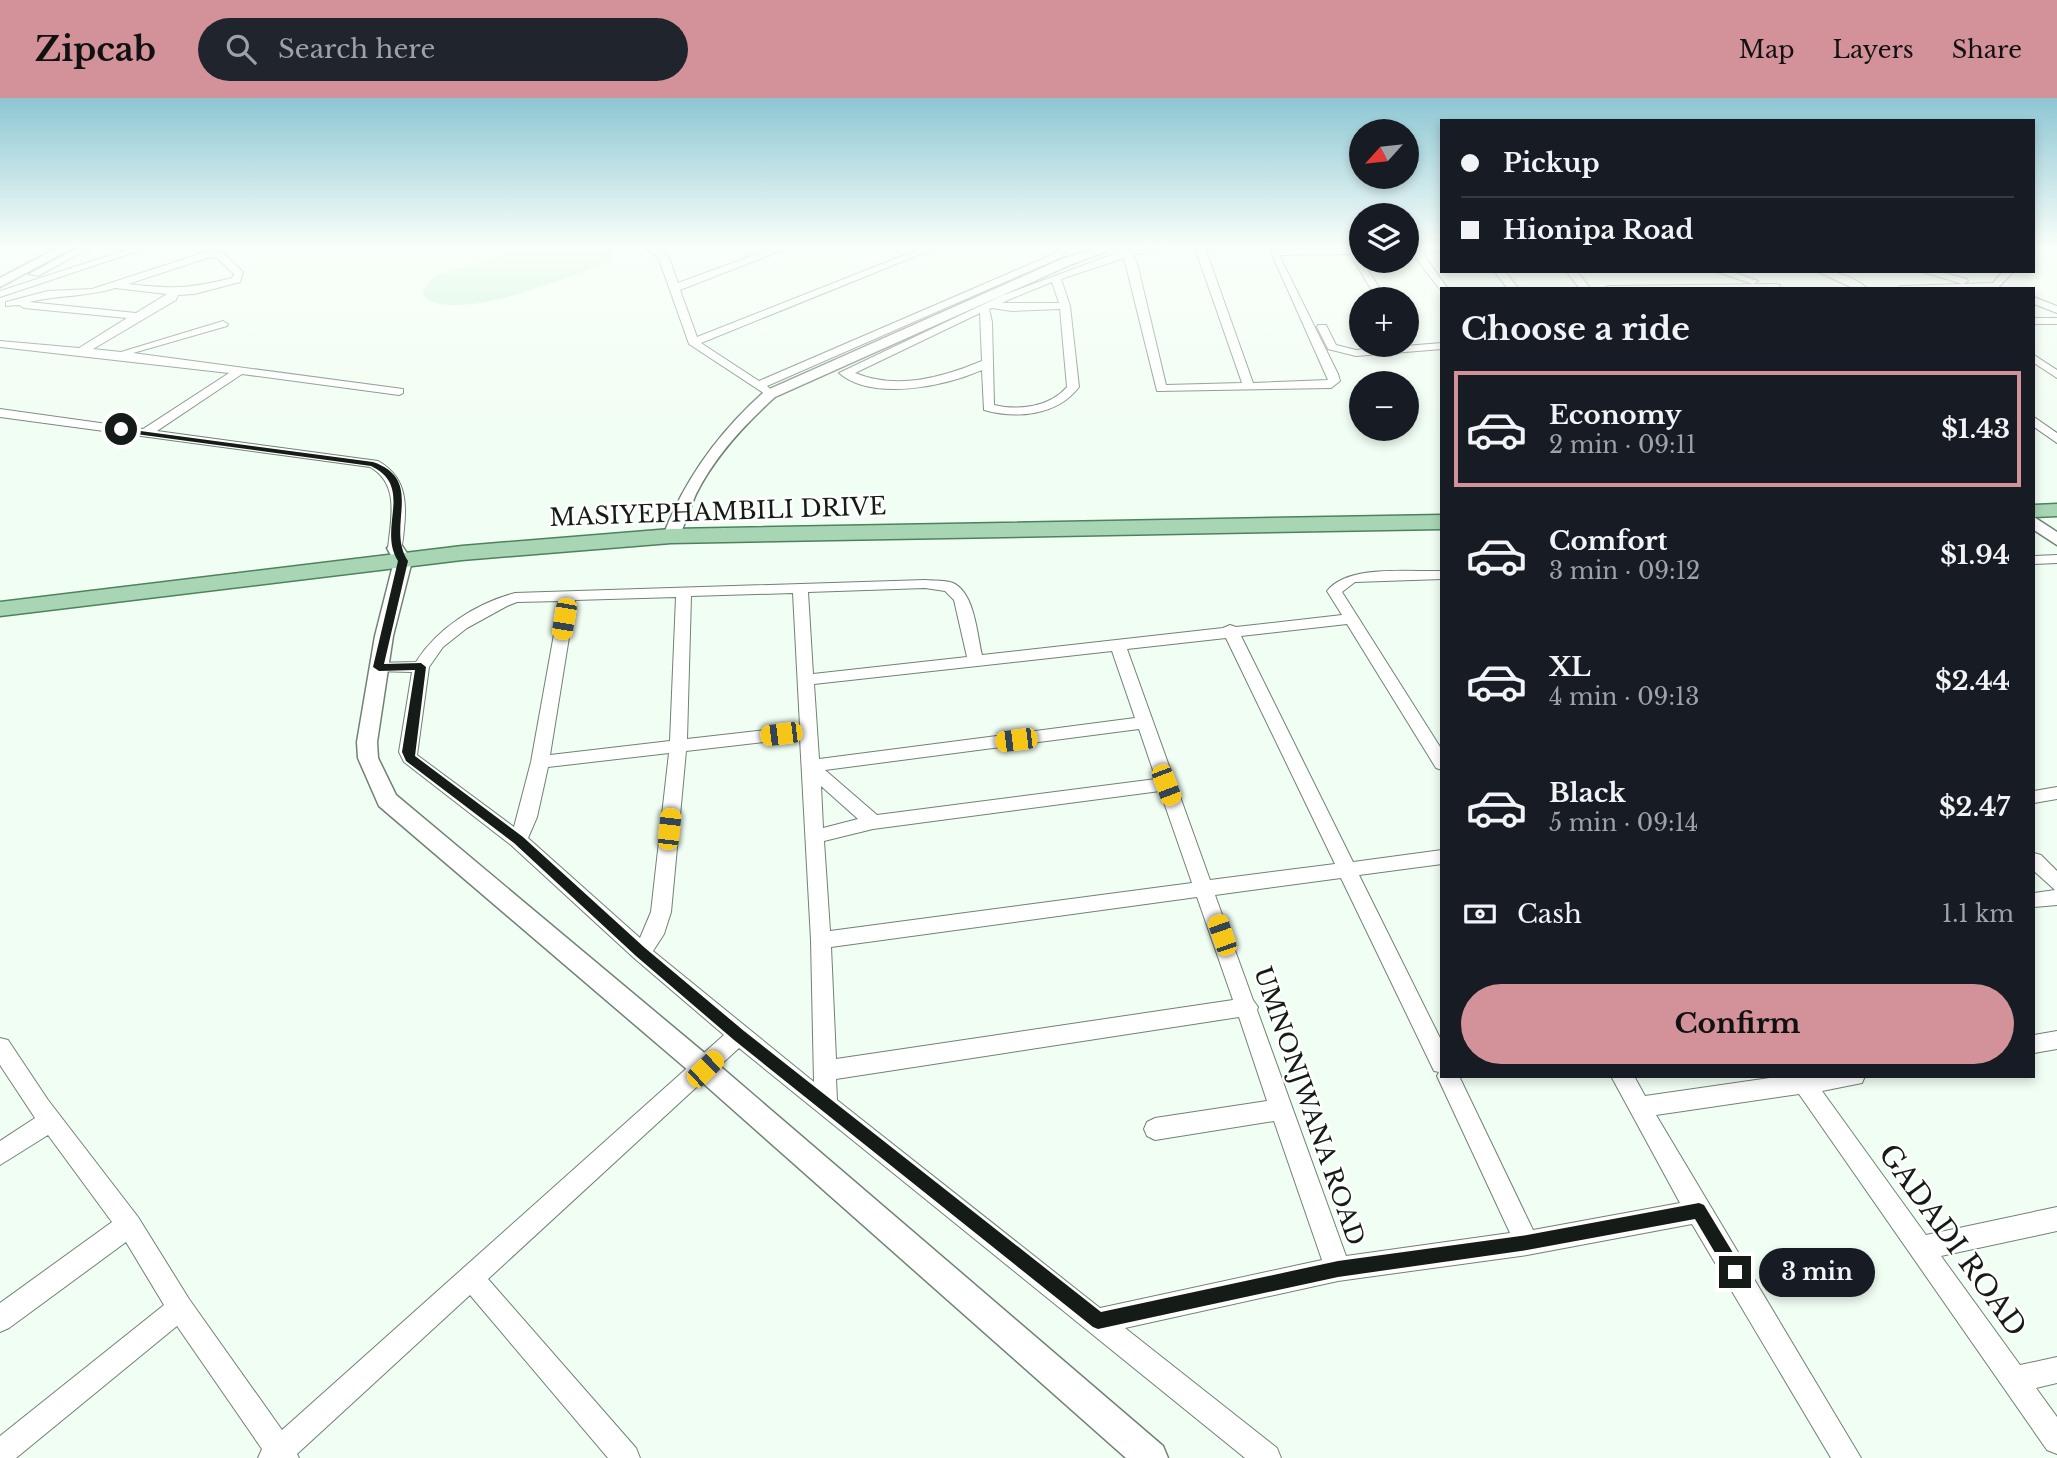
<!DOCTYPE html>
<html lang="en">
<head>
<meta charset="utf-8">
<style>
	:root { --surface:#171b24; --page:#20242c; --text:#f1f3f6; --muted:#9ea1a6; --line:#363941; --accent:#d39199 }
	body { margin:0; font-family:"Libre Baskerville",serif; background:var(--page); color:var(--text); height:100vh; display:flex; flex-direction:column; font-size:26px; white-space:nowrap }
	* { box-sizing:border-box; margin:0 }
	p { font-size:23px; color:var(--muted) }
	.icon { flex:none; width:38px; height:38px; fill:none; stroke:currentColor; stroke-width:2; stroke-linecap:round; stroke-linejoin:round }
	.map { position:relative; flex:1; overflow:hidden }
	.side { position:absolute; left:1440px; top:189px; width:595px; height:791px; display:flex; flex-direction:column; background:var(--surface); border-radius:0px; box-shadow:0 4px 10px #0003 }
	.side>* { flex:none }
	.banner { position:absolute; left:1440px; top:21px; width:595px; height:154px; border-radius:0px; box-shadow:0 4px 10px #0003; display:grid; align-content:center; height:154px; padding:0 21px; background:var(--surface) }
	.needle { width:46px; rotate:243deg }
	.fabs { position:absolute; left:1349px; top:21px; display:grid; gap:14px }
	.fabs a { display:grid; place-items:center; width:70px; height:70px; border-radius:50%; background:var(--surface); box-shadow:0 4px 10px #0003; font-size:35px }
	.end { position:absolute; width:32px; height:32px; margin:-16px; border:9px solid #151b16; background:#fff; box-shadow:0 0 0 4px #fff }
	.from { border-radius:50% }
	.bubble { position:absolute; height:49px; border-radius:24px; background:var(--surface); box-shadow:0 4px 10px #0003; font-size:23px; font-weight:800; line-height:49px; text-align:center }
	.car { position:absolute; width:21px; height:42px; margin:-21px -10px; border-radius:9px; box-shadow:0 0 5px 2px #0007; background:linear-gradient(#f5c518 24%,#345 0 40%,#f5c518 0 76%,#345 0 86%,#f5c518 0) }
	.banner b { display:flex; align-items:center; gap:24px; height:66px; font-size:26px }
	.banner b+b { border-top:2px solid var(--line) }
	.banner i { width:18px; height:18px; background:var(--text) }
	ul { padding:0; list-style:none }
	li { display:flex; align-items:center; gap:21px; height:116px; margin:0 14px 10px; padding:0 7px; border:4px solid transparent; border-radius:0px }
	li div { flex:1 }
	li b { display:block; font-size:26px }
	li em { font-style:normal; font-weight:800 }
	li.current { border-color:var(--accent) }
	li>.icon { width:63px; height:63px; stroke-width:1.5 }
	h2 { padding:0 21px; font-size:32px; line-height:84px }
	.pay { display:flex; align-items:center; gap:18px; height:77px; padding:0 21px; font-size:26px }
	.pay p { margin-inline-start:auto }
	.primary-button { display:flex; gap:14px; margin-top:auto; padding:14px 21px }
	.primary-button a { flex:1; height:80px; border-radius:42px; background:var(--accent); color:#111; font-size:28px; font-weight:800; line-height:80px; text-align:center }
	header { display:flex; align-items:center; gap:42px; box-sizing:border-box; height:98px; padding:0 35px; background:var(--accent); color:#111 }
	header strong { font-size:33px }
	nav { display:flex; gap:38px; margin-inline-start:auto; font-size:24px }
	.search { width:490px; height:63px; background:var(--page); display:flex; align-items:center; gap:18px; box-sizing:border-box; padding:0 24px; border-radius:38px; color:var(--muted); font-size:26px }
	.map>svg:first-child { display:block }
</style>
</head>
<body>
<header>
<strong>Zipcab</strong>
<div class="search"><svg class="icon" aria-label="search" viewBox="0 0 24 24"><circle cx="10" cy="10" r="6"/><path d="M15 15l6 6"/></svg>Search here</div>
<nav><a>Map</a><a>Layers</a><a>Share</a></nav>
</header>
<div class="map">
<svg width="2057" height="1360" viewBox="0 0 2057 1360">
	<rect width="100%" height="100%" fill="#f1fef3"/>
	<path fill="#c8f1d1" d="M536,147H610L615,152L609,164C575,177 445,231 422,195L434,178Z"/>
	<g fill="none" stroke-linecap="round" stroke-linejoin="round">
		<defs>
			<g id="minor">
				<polygon points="83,147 95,147 38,178 29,176"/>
				<polygon points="142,147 156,147 0,199 0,193"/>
				<polygon points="644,147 655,147 669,160 678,185 781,147 795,147 680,192 697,239 930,147 943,147 701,245 759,283 1056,155 1061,147 1071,147 1062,159 767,288 774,294 768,298 689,246 659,161"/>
				<path d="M1083,147C1097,147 1109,151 1123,153C1138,154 1157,147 1174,147L1133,157L1138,169L1166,287L1242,285L1194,147H1204L1253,285L1328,282L1270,152L1362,150V163L1387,201H1377L1350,156L1279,157L1338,276L1340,283L1331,290L1157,293L1124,160L1061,181L1070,208L1079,289C1057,318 1016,321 984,312L982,272C945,288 873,304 839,275L1001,198L1114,156ZM1052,184L1059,205H1002L1008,202ZM992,210L1012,213L1060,211L1067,289C1050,309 1019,313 994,307L992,224L989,211ZM980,215L982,263C941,280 897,292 855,275Z"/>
				<polygon points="1442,148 1442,154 1422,154 1448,191 1442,191 1442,194 1412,155 1407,155 1407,149"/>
				<path d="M209,153L223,155L243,174L240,184L194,196L178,197L176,202L93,251L121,254L223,223L228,226L227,228L133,255L403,291V295L399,297L242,276L157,333L378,363C405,378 407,402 404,431C403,439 403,446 400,453H390L388,450C391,421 400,386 370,369L0,319V311L143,331L229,275L0,249V243L79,250L127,220L24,210L19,207L6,208V204L48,193L92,191ZM210,159L217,160L234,176L232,180C189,191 172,191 128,186ZM115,190L167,196L136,215L29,204C58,197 87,199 115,190Z"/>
				<polygon points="1494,173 1505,173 1519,191 1508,191"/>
				<polygon points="1566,173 1577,173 1591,191 1580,191"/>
				<polygon points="1714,173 1731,173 1758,183 1753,186"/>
				<path d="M1816,173C1836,173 1853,178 1868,191H1855Z"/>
				<polygon points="1919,173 1937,173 1967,181 1968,183 1963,186 1993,185 2003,173 2014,173 1997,191 1896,191 1901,188 1963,186"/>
				<polygon points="1776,186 1780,187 1780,191 1603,191 1608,188"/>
				<polygon points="2034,199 2057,208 2057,215 2034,206"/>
				<rect x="2034" y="220" width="23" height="6"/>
				<polygon points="1318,227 1326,227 1336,247 1356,252 1442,245 1442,251 1356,258 1328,251 1317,229"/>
				<polygon points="2034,257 2057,272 2057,280 2034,265"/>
				<polygon points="2034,319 2057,335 2057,345 2034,329"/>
				<polygon points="2057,457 2057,465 2034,466 2034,458"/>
				<path d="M1442,473V481L1355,484L1342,494L1442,652V672L1436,670L1347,526L1241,538L1353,764L1442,752V766L1359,777L1442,944V978H1459L1533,1132L1680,1105L1611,978H1634L1645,998L1784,978H1865L1862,985L1822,993L1926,1137L2057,1109V1133L1941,1158L2020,1267L2057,1259V1285L2036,1290L2057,1319V1356L2047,1352L1799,996L1656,1017L1861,1360H1831L1692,1126L1527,1157L1338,1183L1125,1230L1277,1350L1281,1360H1245L739,950L488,1181L636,1350L640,1360H608L470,1197L297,1356L299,1360H258L262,1351L177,1228L16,1360H0V1338L164,1207L126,1144L9,1230L0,1234V1205L112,1124L48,1037L0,1067V1043L35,1020L0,967V940L8,942L48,1002L138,1119L189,1201L282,1332L724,937L634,860L511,747L404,664L399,654L412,574L373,573L371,569L373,565L416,564C437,530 477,505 515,495L925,482C934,483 945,482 953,485C975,495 977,537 982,557L1223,530L1230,527L1236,529L1342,517L1327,493C1348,466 1409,474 1442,473ZM925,490L945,493L954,502L967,559L813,576L808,494ZM793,495L800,628L687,641L691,498ZM676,499L670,643L550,657L575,502ZM560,503L531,664L514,729L417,657L429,569L443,549L467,530L507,508L517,504ZM1226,540L1335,766L1210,782L1127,551ZM1112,553L1135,620L819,661L814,586ZM1139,631L1156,681L877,717L825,672ZM800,640L811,842L814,984L653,853L664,836L671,814L686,653ZM669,655L651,814L640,840L528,740L537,719L548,669ZM821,688L858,721L823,730ZM1160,693L1192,785L830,833L824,743L873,731ZM1341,780L1434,973L1439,974L1437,978L1510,1135L1346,1158L1257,912L1258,909L1253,902L1215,797ZM1197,799L1233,902L836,961L831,849ZM1239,919L1267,1003L1155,1020L1147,1024L1144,1031L1147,1038L1155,1042L1274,1023L1322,1162L1100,1210L837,1002L836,981Z"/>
				<polygon points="2057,689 2057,701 2034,705 2034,693"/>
				<polygon points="2034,755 2041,757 2057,773 2057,807 2034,809 2034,795 2055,792 2034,773"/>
				<polygon points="2057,933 2057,951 2034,955 2034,937"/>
			</g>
			<g id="tertiary">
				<polygon points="63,147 78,147 0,189 0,180"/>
				<path d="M1106,147H1123L1070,167L775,299C744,327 715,358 696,396C689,411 685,428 677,442L671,443L663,438C685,380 719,334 765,293L1062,161Z"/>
				<polygon points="2034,419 2057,434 2057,447 2034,432"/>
				<polygon points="395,445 401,446 412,463 393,538 377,644 378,660 396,697 714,963 1163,1348 1168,1360 1126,1360 696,979 379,708 358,660 357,644 375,538 394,463 387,450"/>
			</g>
			<g id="primary">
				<polygon points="2057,406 2057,418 2034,419 2034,407"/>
				<polygon points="1442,417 1442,431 671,445 462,462 0,518 0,504 462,448 671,431"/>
			</g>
		</defs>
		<use href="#minor" stroke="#728175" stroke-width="2"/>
		<use href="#tertiary" stroke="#728175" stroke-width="3"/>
		<use href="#primary" stroke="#4f825c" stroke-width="3"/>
		<use href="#minor" fill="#fff" fill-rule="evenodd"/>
		<use href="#tertiary" fill="#fff" fill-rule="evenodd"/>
		<use href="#primary" fill="#a8d5b4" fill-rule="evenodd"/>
	</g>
	<linearGradient id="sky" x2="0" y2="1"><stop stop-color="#8dc6d3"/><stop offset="0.44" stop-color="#f9fffa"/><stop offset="1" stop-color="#f9fffa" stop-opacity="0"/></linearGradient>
	<rect width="2057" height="337" fill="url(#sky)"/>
	<path fill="#151b16" d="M118,330L373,364C426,382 385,429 408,463L384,566L421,565L426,569L415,658L523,739L645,850L744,933L1101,1214L1338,1163L1527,1137L1699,1105L1704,1107L1741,1168V1180H1730L1695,1121L1527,1152L1338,1179L1098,1231L1093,1229L734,942L636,858L514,745L406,663L402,654L415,572L379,573L373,569L398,463C377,430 415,389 371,368L121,334Z"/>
	<g text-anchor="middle" stroke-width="5" stroke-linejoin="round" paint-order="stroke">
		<g font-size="24" fill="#151b16" stroke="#fff">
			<text transform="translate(718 414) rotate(-2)" y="8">MASIYEPHAMBILI DRIVE</text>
			<text transform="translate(1309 1008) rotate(71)" y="8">UMNONJWANA ROAD</text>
		</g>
		<g font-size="28" fill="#151b16" stroke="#fff">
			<text transform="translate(1953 1142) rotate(54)" y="10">GADADI ROAD</text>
		</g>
	</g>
</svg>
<div class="fabs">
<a><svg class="needle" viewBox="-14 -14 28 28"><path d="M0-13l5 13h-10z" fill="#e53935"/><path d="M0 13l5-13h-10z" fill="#9ea1a6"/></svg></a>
<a><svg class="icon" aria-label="layers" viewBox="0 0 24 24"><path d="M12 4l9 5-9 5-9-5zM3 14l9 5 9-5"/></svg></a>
<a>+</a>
<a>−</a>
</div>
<i class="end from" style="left:121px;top:331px"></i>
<i class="end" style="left:1735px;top:1174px"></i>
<div class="bubble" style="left:1759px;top:1150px;width:116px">3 min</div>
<i class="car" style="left:564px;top:521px;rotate:190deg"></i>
<i class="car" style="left:781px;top:636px;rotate:263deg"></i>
<i class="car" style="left:1016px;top:642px;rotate:263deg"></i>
<i class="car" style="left:1166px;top:687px;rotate:159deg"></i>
<i class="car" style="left:669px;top:731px;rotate:6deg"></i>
<i class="car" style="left:1222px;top:837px;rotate:341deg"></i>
<i class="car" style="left:705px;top:971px;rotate:46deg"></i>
<div class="banner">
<b><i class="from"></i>Pickup</b>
<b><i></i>Hionipa Road</b>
</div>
<section class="side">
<h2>Choose a ride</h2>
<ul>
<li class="current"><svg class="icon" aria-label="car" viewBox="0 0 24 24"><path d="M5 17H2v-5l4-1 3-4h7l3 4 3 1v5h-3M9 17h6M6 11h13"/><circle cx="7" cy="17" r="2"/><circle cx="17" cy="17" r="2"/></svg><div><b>Economy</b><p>2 min · 09:11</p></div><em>$1.43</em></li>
<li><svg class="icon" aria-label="car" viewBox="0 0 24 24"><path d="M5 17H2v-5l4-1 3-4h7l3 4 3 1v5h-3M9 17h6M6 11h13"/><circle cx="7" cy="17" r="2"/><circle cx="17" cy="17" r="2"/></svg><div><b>Comfort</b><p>3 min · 09:12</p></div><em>$1.94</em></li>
<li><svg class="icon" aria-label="car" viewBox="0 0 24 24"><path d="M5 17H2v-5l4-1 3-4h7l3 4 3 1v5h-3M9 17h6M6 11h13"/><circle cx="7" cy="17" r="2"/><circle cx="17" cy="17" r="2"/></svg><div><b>XL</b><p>4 min · 09:13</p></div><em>$2.44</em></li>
<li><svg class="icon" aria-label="car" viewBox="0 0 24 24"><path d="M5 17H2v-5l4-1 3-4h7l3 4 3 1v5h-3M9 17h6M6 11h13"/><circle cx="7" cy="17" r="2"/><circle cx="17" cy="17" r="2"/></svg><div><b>Black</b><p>5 min · 09:14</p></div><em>$2.47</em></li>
</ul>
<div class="pay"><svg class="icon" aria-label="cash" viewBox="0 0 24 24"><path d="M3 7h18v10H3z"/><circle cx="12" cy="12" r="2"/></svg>Cash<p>1.1 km</p></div>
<div class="primary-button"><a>Confirm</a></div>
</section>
</div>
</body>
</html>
